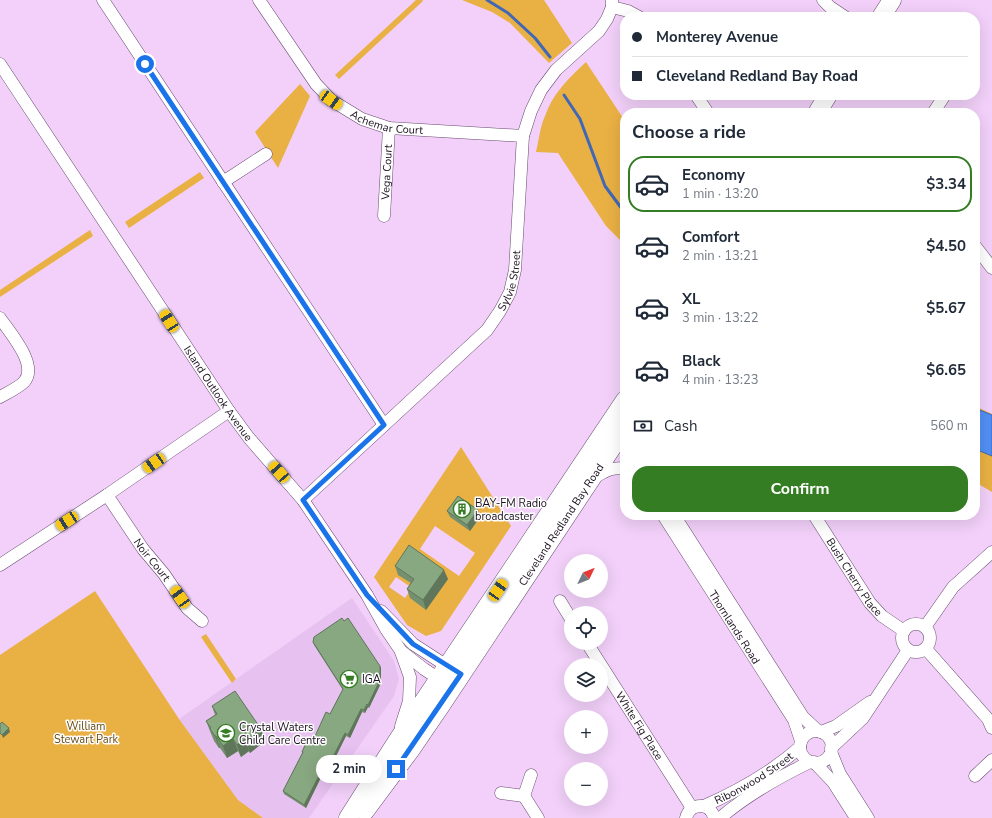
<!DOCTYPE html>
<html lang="en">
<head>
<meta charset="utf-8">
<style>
	:root { --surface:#fff; --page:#f2f2f3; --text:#1f2937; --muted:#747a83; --line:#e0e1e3; --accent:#347d22 }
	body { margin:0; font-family:"Nunito Sans",sans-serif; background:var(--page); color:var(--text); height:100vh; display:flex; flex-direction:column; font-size:15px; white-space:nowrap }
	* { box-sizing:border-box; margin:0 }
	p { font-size:13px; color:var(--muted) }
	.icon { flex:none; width:22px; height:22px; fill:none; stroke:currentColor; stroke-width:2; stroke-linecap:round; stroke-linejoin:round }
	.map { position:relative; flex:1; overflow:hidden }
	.sheet { position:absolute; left:620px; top:108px; width:360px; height:412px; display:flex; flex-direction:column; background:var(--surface); border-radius:16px; box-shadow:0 4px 16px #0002 }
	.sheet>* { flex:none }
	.banner { position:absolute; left:620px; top:12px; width:360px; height:88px; border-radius:16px; box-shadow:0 4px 16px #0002; display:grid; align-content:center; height:88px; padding:0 12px; background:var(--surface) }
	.needle { width:26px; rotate:47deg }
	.controls { position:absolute; left:564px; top:554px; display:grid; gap:8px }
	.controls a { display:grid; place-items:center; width:44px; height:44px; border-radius:50%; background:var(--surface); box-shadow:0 4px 16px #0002; font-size:20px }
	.end { position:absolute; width:18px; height:18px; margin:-9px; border:5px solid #1a73e8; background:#fff; box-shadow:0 0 0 2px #fff }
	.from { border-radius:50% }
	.bubble { position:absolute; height:28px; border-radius:14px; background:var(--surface); box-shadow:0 4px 16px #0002; font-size:13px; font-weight:700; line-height:28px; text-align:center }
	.car { position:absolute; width:12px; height:24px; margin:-12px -6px; border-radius:5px; box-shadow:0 0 3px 1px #0007; background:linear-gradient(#f5c518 24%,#345 0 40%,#f5c518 0 76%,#345 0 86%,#f5c518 0) }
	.banner b { display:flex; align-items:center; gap:14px; height:38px; font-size:15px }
	.banner b+b { border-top:1px solid var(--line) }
	.banner i { width:10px; height:10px; background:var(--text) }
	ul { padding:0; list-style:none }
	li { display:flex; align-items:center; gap:12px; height:56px; margin:0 8px 6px; padding:0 4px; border:2px solid transparent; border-radius:16px }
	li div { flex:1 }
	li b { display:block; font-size:15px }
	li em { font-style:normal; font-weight:700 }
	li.selected { border-color:var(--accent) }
	li>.icon { width:36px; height:36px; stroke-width:1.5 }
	h2 { padding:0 12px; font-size:18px; line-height:48px }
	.pay { display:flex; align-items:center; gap:10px; height:44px; padding:0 12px; font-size:15px }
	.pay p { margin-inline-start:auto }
	.cta { display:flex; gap:8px; margin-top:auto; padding:8px 12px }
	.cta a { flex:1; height:46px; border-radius:16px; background:var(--accent); color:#fff; font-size:16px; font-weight:700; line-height:46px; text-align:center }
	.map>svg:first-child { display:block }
</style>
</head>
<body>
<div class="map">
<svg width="992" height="818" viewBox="0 0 992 818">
	<rect width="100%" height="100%" fill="#f2d0f9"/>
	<polygon fill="#e7c1f0" points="352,598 394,661 399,679 394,696 309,818 263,818 238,800 179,719"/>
	<g fill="#e9b044" fill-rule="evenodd">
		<polygon points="416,0 422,0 423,1 339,79 335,75"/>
		<polygon points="462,0 544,0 572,43 549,63 510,23 492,12"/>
		<path d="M586,62L625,121V245L606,226L558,153L536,152C539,140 540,127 545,116C553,93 569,78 586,62Z"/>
		<polygon points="300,84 310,96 278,168 255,132"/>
		<polygon points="200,172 204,178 129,228 125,222"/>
		<polygon points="90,230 93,236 0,297 0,290"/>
		<polygon points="975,406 992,414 992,492 975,482"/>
		<path d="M461,447L511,526L441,631L426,636L407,625L374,577ZM435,526L475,553L459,576L420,549ZM396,577L412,588L405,598L389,587Z"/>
		<polygon points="95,591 179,719 238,800 263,818 0,818 0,655"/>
		<polygon points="206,634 236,679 232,683 201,637"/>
	</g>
	<polygon fill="#518ef5" stroke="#4068b4" points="975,408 992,415 992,456 975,449"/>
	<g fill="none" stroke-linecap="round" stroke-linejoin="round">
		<g stroke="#4068b4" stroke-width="3">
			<polyline points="487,0 508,13 535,38 550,57"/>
			<polyline points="564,95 580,119 605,186 625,213"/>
		</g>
		<defs>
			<g id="minor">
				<polyline points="103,0 384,425"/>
				<path id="s1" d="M259,0L316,84L331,100L362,119L389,128L523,136"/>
				<polyline points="823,0 830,7 845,17"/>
				<polyline points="612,7 628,11 639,17"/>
				<path id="s2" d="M0,64L229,411L249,438L303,500L367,595L386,629L401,651L424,669L445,683"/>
				<polyline points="696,95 708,113"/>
				<polyline points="933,113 945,95"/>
				<polyline points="223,182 266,154"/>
				<path id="s3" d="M384,216L389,128"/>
				<polyline points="975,246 992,268"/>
				<path d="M0,318C10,333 39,365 24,382C18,388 7,393 0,397"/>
				<path d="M595,477C604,472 613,466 625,469"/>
				<path id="s4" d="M107,495L143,549L164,574L187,608L202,621"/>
				<path id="s5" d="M303,500L487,330L500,311L510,292L515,270L523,136L531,111L541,90L556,70L599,31L607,19L612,7V0"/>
				<path id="s6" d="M663,515L794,720L801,741"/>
				<polyline points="674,515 803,717 818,731"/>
				<path id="s7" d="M814,515L870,603L882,616L904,631"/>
				<polyline points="0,565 107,495 229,411"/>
				<polyline points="560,601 571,619"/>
				<polyline points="381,611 413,644 453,670"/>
				<circle cx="916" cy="638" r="14"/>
				<polyline points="925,627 953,587 992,552"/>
				<path id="s8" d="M587,643L692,808"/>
				<polyline points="926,649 988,719 992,728"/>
				<polyline points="401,652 410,677 409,701 401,726"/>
				<circle cx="816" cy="747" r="16"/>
				<polyline points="821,732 836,726 870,702"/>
				<polyline points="831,748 863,718 908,650"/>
				<polyline points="831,752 840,774 868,818"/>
				<polyline points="814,762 833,782 856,818"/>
				<polyline points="975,776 992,760"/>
				<polyline points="501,793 524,796 531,775"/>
				<polyline points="524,796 538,818"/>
				<path id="s9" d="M704,806C738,791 772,772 800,747"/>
				<path d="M686,818C690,802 711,802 714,818"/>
				<path d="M720,818C747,795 779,777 810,762"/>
			</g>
			<g id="highway">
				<polyline points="881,17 892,0"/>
				<polyline points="817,113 828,95"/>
				<path id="s10" d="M365,811L412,748L440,707L625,428"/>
				<polyline points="348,818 397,741 625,400"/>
			</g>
		</defs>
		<use href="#minor" stroke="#684b6f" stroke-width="13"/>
		<use href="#highway" stroke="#684b6f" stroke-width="19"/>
		<use href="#minor" stroke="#fff" stroke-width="12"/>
		<use href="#highway" stroke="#fff" stroke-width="18"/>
	</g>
	<g fill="#75906f">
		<polygon points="478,510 480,517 470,531 450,517 447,511"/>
		<polygon points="395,566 448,579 426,610 410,598 407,589 411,583 398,575"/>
		<polygon points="313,642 380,666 381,669 381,683 369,708 368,707 365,713 362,712 350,738 346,736 330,768 326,767 306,808 284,794 283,791 302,754 302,752 311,745 330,714 343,690 314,645"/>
		<polygon points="212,706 265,741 250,753 249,751 241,757 238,751 227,758 220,748 219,748 214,741 206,721 215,715"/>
	</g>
	<g fill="#5f765a">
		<polygon points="478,510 480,517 470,531 467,525"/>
		<polygon points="444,570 448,579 426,610 423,600"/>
		<polygon points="380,666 381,669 381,683 369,708 368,705"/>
		<polygon points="367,704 368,707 365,713 364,710"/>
		<polygon points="361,709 362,712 350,738 348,735"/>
		<polygon points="9,728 10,732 3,738 2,735"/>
		<polygon points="261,729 265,741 250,753 246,741"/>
		<polygon points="345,733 346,736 330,768 329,765"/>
		<polygon points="215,736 216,736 220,748 219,748"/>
		<polygon points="233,739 238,751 227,758 223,746"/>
		<polygon points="245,739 249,751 241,757 237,745"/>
		<polygon points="325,764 326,767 306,808 304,805"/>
	</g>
	<g fill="#88a881" stroke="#5f765a">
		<polygon points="458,496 478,510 467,525 447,511"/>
		<polygon points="409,545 444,570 423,600 407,589 414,579 395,566"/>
		<polygon points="342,618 344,621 348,618 380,666 380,680 368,705 367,704 364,710 361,709 348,735 345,733 329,765 325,764 304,805 283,791 303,752 302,752 306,743 311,745 326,712 330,714 343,689 313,642 314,637"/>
		<polygon points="235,691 261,729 246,741 245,739 237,745 233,739 223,746 216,736 215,736 210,729 211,728 206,721 217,714 212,706"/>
		<polygon points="2,722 9,728 2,735 0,733 0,724"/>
	</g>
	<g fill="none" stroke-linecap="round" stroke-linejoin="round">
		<polyline stroke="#1a73e8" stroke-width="5" points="145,64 384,425 303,500 367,595 413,644 461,674 396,769"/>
	</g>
	<defs>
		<symbol id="building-ring" viewBox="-11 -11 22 22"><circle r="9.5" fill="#fefefe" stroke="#347d22" stroke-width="1.5"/><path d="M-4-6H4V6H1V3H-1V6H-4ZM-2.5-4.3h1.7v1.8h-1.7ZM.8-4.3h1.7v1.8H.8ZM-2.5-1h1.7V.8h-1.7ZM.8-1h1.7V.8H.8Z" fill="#347d22"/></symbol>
		<symbol id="supermarket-ring" viewBox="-11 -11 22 22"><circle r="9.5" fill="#fefefe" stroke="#347d22" stroke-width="1.5"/><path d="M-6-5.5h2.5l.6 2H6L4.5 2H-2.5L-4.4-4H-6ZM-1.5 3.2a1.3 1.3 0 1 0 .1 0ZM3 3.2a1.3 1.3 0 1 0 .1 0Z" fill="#347d22"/></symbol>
		<symbol id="school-ring" viewBox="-11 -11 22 22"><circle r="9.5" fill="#fefefe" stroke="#347d22" stroke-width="1.5"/><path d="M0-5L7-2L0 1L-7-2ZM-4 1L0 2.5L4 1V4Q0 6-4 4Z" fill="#347d22"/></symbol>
	</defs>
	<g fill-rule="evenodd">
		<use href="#building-ring" x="452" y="499" width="20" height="20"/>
		<use href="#supermarket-ring" x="339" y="669" width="20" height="20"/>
		<use href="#school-ring" x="216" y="723" width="20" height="20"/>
	</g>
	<g text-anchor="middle" stroke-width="3" stroke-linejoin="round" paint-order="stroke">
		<g font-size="11" fill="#1a0f1d" stroke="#fefefe">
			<text dy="4" stroke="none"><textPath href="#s1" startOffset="185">Achemar Court</textPath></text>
			<text dy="4" stroke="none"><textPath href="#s3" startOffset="44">Vega Court</textPath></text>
			<text dy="4" stroke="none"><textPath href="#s5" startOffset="306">Sylvie Street</textPath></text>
			<text dy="4" stroke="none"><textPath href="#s2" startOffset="395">Island Outlook Avenue</textPath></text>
			<text dy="4" stroke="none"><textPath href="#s10" startOffset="347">Cleveland Redland Bay Road</textPath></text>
			<text dy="4" stroke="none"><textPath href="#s4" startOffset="79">Noir Court</textPath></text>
			<text dy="4" stroke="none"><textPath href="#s7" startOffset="74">Bush Cherry Place</textPath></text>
			<text dy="4" stroke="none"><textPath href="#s6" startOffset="133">Thornlands Road</textPath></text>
			<text dy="4" stroke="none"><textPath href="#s8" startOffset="98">White Fig Place</textPath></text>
			<text dy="4" stroke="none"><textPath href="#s9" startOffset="57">Ribonwood Street</textPath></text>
		</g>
		<g font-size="11" fill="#1a0f1d" stroke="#fefefe" text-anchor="start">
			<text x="475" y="507">BAY-FM Radio<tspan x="475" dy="13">broadcaster</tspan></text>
			<text x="362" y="683">IGA</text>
			<text x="239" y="731">Crystal Waters<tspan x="239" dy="13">Child Care Centre</tspan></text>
		</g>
		<g font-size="11" fill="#694d17" stroke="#fefefe">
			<text x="86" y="730">William<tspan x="86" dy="13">Stewart Park</tspan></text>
		</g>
	</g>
</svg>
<div class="controls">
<a><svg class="needle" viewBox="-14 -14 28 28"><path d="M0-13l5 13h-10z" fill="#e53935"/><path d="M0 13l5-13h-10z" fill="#747a83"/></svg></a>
<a><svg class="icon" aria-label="locate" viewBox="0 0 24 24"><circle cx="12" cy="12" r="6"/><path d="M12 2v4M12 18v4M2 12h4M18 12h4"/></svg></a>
<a><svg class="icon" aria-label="layers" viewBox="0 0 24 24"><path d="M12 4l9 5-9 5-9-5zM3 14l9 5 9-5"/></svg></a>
<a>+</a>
<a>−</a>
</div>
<i class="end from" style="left:145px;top:64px"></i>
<i class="end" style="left:396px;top:769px"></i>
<div class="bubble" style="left:316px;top:755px;width:66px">2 min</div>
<i class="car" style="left:331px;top:100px;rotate:124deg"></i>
<i class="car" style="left:169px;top:321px;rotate:327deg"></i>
<i class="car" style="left:154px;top:463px;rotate:236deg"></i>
<i class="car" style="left:279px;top:472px;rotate:318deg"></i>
<i class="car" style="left:67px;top:521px;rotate:237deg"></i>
<i class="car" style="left:498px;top:590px;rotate:34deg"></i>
<i class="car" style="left:180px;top:597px;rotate:325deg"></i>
<div class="banner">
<b><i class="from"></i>Monterey Avenue</b>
<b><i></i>Cleveland Redland Bay Road</b>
</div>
<section class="sheet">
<h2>Choose a ride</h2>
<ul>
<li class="selected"><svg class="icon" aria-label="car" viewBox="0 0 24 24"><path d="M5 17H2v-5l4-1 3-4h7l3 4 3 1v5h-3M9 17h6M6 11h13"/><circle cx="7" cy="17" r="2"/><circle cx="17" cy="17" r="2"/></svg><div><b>Economy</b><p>1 min · 13:20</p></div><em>$3.34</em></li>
<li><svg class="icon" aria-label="car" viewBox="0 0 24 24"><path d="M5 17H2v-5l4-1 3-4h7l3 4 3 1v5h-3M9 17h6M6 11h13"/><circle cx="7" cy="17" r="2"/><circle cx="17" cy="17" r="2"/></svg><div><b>Comfort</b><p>2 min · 13:21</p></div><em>$4.50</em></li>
<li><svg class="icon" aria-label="car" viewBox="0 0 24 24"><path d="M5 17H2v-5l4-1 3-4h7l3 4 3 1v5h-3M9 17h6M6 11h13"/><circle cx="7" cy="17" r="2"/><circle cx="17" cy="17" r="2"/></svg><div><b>XL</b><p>3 min · 13:22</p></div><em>$5.67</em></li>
<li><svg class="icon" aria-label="car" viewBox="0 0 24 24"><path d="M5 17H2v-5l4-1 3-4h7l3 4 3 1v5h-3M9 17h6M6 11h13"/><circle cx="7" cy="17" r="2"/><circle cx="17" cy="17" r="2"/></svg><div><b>Black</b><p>4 min · 13:23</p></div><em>$6.65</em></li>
</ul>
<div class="pay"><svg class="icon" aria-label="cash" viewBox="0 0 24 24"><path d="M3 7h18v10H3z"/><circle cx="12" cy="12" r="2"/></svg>Cash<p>560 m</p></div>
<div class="cta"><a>Confirm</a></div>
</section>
</div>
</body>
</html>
